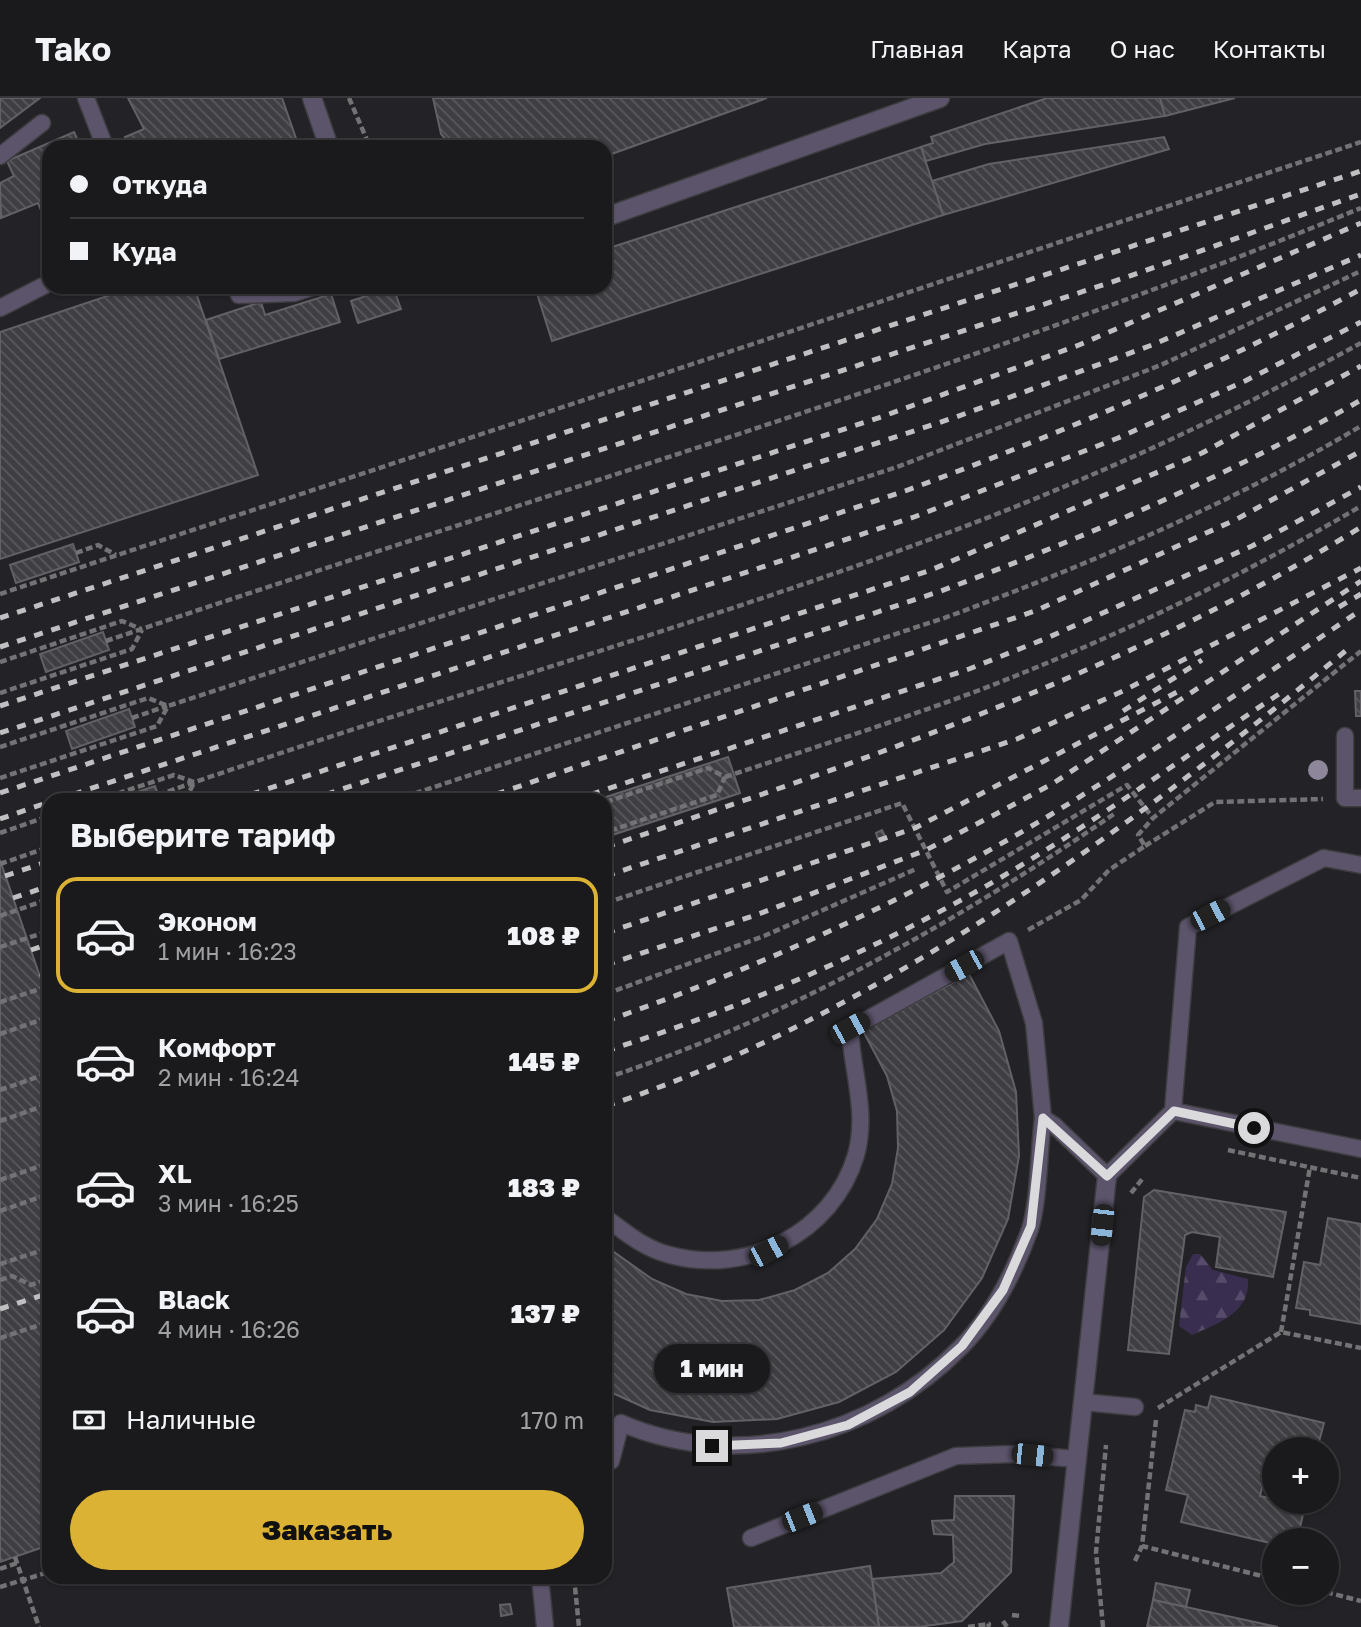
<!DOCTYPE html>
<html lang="ru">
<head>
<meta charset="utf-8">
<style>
	:root { --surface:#1a1a1c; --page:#232325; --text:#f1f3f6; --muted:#9fa1a3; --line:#38383b; --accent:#dbb233 }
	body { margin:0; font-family:"Golos Text",sans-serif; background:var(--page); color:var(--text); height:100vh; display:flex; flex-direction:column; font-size:26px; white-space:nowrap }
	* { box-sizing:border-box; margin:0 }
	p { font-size:23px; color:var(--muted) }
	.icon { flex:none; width:38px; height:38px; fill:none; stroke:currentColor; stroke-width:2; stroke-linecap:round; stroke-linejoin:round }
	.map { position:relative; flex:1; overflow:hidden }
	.drawer { position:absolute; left:42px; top:695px; width:570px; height:791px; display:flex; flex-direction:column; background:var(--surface); border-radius:21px; box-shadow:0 2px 5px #0004,0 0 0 2px var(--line) }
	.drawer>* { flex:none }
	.top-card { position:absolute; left:42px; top:42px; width:570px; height:154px; border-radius:21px; box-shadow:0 2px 5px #0004,0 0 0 2px var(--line); display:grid; align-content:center; height:154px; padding:0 28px; background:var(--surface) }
	.fabs { position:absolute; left:1262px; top:1339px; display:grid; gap:14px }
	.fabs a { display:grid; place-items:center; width:77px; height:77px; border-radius:50%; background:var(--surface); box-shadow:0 2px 5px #0004,0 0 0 2px var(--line); font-size:35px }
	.end { position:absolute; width:32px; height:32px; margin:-16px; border:9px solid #dad9dc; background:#111; box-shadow:0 0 0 4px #111 }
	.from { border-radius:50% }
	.bubble { position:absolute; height:49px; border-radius:24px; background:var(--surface); box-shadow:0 2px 5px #0004,0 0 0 2px var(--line); font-size:23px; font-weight:800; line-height:49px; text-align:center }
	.car { position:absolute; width:21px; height:42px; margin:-21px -10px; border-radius:9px; box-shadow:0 0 5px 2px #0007; background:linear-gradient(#222 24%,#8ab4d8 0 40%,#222 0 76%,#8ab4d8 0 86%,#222 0) }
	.top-card b { display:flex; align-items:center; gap:24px; height:66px; font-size:26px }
	.top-card b+b { border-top:2px solid var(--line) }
	.top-card i { width:18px; height:18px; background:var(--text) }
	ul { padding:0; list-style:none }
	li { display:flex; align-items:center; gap:21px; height:116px; margin:0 14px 10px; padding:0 14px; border:4px solid transparent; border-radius:21px }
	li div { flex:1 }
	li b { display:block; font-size:26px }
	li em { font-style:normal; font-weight:800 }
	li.on { border-color:var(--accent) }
	li>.icon { width:63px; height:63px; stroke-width:1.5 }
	h2 { padding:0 28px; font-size:32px; line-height:84px }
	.pay { display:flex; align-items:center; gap:18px; height:77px; padding:0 28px; font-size:26px }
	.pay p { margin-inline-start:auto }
	.cta { display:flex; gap:14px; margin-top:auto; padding:14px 28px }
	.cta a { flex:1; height:80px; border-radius:42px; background:var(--accent); color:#111; font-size:28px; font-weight:800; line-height:80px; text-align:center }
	header { display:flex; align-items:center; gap:42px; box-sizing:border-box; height:98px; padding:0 35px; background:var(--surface); border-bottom:2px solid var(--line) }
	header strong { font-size:33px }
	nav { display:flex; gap:38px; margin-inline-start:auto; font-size:24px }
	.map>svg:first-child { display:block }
</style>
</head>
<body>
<header>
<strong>Tako</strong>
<nav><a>Главная</a><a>Карта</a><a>О нас</a><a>Контакты</a></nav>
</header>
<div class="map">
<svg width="1361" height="1529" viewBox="0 0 1361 1529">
	<defs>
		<pattern id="forest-firs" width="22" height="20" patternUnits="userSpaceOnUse" patternTransform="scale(1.75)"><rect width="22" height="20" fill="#3a2e50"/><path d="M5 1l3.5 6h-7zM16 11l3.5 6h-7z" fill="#564c69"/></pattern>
		<pattern id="building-back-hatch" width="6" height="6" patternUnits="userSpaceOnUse" patternTransform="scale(1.75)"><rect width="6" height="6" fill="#3f3e42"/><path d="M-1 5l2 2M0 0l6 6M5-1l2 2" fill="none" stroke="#5a595d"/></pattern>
	</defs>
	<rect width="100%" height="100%" fill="#232226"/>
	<path fill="url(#forest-firs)" d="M1193,1156H1200L1213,1172L1248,1181C1251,1214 1218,1226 1192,1237L1179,1228L1186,1169Z"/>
	<g fill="url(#building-back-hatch)" stroke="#636166" stroke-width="2">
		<polygon points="0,0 40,0 0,30"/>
		<polygon points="128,0 282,0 299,49 129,49 125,39 144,31"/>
		<polygon points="433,0 767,0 606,58 606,49 452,49 441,36"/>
		<polygon points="1047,0 1160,0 1165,18 985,46 926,63 921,49 933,45 931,39"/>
		<polygon points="1160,0 1235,0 1165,18"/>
		<polygon points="74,34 81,49 49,49 49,131 38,105 1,120 0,85 14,78 7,63"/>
		<polygon points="1164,39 1169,51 943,117 932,83 989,66"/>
		<polygon points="921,49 943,117 552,243 535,189 606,189 606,151"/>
		<polygon points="134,189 194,189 258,377 0,461 0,234"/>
		<polygon points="393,189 401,211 358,225 351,203"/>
		<polygon points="331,196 340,224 219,261 206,222 261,204 265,217"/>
		<polygon points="73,446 79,464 16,485 10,467"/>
		<polygon points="103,534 109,552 46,574 40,556"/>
		<polygon points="1355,593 1361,593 1361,618 1356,618"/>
		<polygon points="129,611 135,629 72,651 66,633"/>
		<polygon points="728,659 740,695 606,739 606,702 597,702"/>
		<polygon points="155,688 160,702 113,702"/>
		<polygon points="882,732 885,738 878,741 876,735"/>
		<polygon points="0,762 49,905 49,1432 45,1434 49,1447 0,1464"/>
		<polygon points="969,876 999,933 1016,994 1019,1058 1008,1121 982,1180 944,1232 896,1274 839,1304 777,1321 713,1324 650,1312 606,1292 606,1159 611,1152 652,1181 686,1196 722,1203 759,1202 795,1192 828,1175 855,1151 877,1121 892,1086 898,1050 897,1013 887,978 863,933"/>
		<polygon points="1154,1092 1286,1114 1273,1179 1216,1169 1220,1139 1192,1134 1185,1137 1169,1256 1128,1252 1144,1099"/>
		<polygon points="1328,1120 1361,1126 1361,1226 1310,1217 1310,1212 1296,1210 1304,1164 1320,1167"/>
		<polygon points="1211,1298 1324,1325 1317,1351 1274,1351 1274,1362 1269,1360 1260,1398 1305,1408 1297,1442 1274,1442 1274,1446 1181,1424 1188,1397 1166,1392 1185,1312 1195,1314 1196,1307 1208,1310"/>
		<polygon points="955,1398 1014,1398 1011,1474 962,1523 918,1529 879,1529 872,1481 941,1475 954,1464 953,1437 934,1436 932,1423 954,1422"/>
		<polygon points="870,1468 879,1529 734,1529 727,1490"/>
		<polygon points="1156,1485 1190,1492 1186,1509 1153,1502"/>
		<polygon points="1153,1502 1186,1509 1278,1529 1147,1529"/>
		<polygon points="510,1506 512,1516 501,1518 500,1507"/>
	</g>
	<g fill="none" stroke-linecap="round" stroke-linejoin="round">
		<defs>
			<g id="service">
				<polyline points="86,0 105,49"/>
				<polyline points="0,58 42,25"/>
				<polyline points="236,189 239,197 294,195 313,189"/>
				<polyline points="0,210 49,185"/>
				<polyline points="1345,638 1345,700 1361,700"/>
				<polyline points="1173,1013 1361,1051"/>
				<path d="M606,1120C626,1135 645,1151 670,1157C747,1178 833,1135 856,1057C868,1013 852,974 850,931L1009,843L1034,925L1043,1020L1055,1028L1107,1078L1173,1013L1188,829L1324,760L1361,767"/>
				<polyline points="1083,1304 1135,1309"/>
				<path d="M606,1362L611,1363L621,1325C737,1375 874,1338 961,1249C993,1217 1015,1173 1030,1131C1039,1103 1039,1051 1043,1020"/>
				<polyline points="751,1440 956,1358 1013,1356 1077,1361"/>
				<polyline points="540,1479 545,1529"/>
			</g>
			<g id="minor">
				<polyline points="312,0 329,49"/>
				<polyline points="606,119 940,0"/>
				<polyline points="1059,1529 1107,1078"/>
			</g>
		</defs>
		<use href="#service" stroke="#3d3c3f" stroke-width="19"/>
		<use href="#minor" stroke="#3d3c3f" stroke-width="21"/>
		<g stroke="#737275" stroke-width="4.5" stroke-dasharray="7 3.5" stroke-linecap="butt">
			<polyline points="349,0 370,49"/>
			<polyline points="76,455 98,447 116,457"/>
			<polyline points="0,496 1361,44"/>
			<path d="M106,543C525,401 951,279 1361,110"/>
			<polyline points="0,564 122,523 141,531"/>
			<polyline points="0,595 132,551 142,532"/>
			<polyline points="132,620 167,608"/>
			<polyline points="0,649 148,600 168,608 897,369 1161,267 1361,173"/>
			<path d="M725,679C810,651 894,624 977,593C1110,542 1239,480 1361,408"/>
			<polyline points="0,680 157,628 168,608"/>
			<path d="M158,697C410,608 669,537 920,445C1072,390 1219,323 1361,245"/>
			<polyline points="98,702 174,677 194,684"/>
			<polyline points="185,702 194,685"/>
			<path d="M395,702L947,519C1090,466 1230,406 1361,328"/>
			<polyline points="606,704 708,670 725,679 717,697 606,734"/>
			<polyline points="0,735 49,718"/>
			<polyline points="1145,748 1215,704 1323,701"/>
			<polyline points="0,766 49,749"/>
			<polyline points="606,805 902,705 947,794 1127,687 1153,720 1361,553"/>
			<polyline points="0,818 49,801"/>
			<polyline points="1028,832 1081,802 1109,772 1145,748 1138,737 1153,720"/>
			<polyline points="0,849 49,833"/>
			<polyline points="606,896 764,838 916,771"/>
			<polyline points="0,904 49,888"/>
			<polyline points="0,936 49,919"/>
			<path d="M606,980C788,920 957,824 1114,716"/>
			<polyline points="0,992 49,975"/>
			<polyline points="0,1023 49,1006"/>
			<polyline points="1228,1052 1361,1080"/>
			<polyline points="0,1082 49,1065"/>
			<polyline points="1131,1095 1143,1080"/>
			<polyline points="0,1113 49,1096"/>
			<polyline points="0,1166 49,1150"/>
			<polyline points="0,1182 12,1178 31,1187 49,1181"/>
			<polyline points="1281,1234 1310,1069"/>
			<polyline points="0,1240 49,1224"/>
			<polyline points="1158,1310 1281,1234 1361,1250"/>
			<polyline points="1156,1322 1142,1448 1274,1481"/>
			<polyline points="15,1459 39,1529"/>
			<polyline points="1135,1463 1142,1448"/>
			<polyline points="0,1471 17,1465"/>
			<polyline points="574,1479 579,1529"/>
			<polyline points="0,1489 49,1474"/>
			<polyline points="1326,1494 1361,1503"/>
			<polyline points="1012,1517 1021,1518"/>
			<polyline points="1003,1523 1007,1529"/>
			<polyline points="968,1529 989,1526 988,1529"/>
			<polyline points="1103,1529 1096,1454 1106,1347"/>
		</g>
		<use href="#service" stroke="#5c546b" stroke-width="16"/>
		<use href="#minor" stroke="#5c546b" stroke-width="18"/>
		<g stroke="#c0bfc2" stroke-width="5" stroke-dasharray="9 9" stroke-linecap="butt">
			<polyline points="1339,509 1361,496"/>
			<polyline points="0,520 1361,73"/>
			<polyline points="0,549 1127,179 1361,96"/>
			<polyline points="0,608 881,319 1079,247 1361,125"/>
			<polyline points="1123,613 1202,562"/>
			<polyline points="0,635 956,319 1152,247 1361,157"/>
			<path d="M0,695L905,393C1062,335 1214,271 1361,191"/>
			<polyline points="56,702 914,419 1118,340 1245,283 1361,224"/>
			<polyline points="234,702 931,472 1202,355 1361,268"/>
			<path d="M309,702L938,494C1084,440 1226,379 1361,302"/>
			<polyline points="479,702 1035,513 1237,421 1361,353"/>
			<polyline points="574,702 969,571 1047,540 1252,448 1361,389"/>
			<polyline points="0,721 49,704"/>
			<path d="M606,749C866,662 1126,575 1361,429"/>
			<polyline points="5,778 49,763"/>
			<polyline points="606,778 1017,641 1123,593 1361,470"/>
			<polyline points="13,800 49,788"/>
			<polyline points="606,835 915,730 1181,592"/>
			<polyline points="31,852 49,846"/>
			<polyline points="606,867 756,817 926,752 996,716 1052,686 1361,483"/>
			<polyline points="40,879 49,876"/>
			<path d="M606,923C758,870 908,802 1047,719C1154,654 1257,582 1361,512"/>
			<path d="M606,953C726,915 841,867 952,807C1067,745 1173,666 1282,594"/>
			<path d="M606,1008C874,920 1133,729 1349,550"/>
			<polyline points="0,1211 49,1195"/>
		</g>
	</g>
	<circle fill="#8e879b" cx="1318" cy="672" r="10"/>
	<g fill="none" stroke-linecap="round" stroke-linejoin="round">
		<polyline stroke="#dad9dc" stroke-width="9" points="712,1348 781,1345 848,1327 910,1294 962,1248 1003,1192 1031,1128 1043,1020 1107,1078 1174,1013 1254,1030"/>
	</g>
</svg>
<div class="fabs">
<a>+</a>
<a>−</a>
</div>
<i class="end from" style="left:1254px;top:1030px"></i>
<i class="end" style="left:712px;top:1348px"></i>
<div class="bubble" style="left:654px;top:1246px;width:116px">1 мин</div>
<i class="car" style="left:1210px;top:817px;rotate:63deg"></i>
<i class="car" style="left:964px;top:868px;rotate:241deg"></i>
<i class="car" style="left:850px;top:930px;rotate:61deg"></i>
<i class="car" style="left:1102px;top:1127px;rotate:186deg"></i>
<i class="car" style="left:768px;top:1153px;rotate:62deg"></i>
<i class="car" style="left:1032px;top:1357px;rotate:96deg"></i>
<i class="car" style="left:802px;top:1419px;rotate:68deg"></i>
<div class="top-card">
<b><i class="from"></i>Откуда</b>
<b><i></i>Куда</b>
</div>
<section class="drawer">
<h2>Выберите тариф</h2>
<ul>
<li class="on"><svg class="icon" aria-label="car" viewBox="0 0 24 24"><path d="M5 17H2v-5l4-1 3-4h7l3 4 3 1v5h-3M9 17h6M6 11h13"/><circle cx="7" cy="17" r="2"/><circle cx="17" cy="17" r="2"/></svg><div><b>Эконом</b><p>1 мин · 16:23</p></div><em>108 ₽</em></li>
<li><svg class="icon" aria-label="car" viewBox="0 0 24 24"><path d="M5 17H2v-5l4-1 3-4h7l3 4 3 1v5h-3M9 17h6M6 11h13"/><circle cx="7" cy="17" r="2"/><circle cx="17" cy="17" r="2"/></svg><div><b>Комфорт</b><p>2 мин · 16:24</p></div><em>145 ₽</em></li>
<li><svg class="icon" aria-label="car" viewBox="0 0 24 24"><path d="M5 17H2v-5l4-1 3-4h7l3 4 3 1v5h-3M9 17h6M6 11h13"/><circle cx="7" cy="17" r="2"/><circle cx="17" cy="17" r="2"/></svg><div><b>XL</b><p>3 мин · 16:25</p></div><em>183 ₽</em></li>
<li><svg class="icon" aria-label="car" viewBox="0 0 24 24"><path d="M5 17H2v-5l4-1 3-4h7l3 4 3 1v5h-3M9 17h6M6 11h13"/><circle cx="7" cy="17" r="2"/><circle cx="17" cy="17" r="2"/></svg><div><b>Black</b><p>4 мин · 16:26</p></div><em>137 ₽</em></li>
</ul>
<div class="pay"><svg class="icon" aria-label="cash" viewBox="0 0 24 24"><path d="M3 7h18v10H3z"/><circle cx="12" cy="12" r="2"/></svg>Наличные<p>170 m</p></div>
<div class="cta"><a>Заказать</a></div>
</section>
</div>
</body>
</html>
